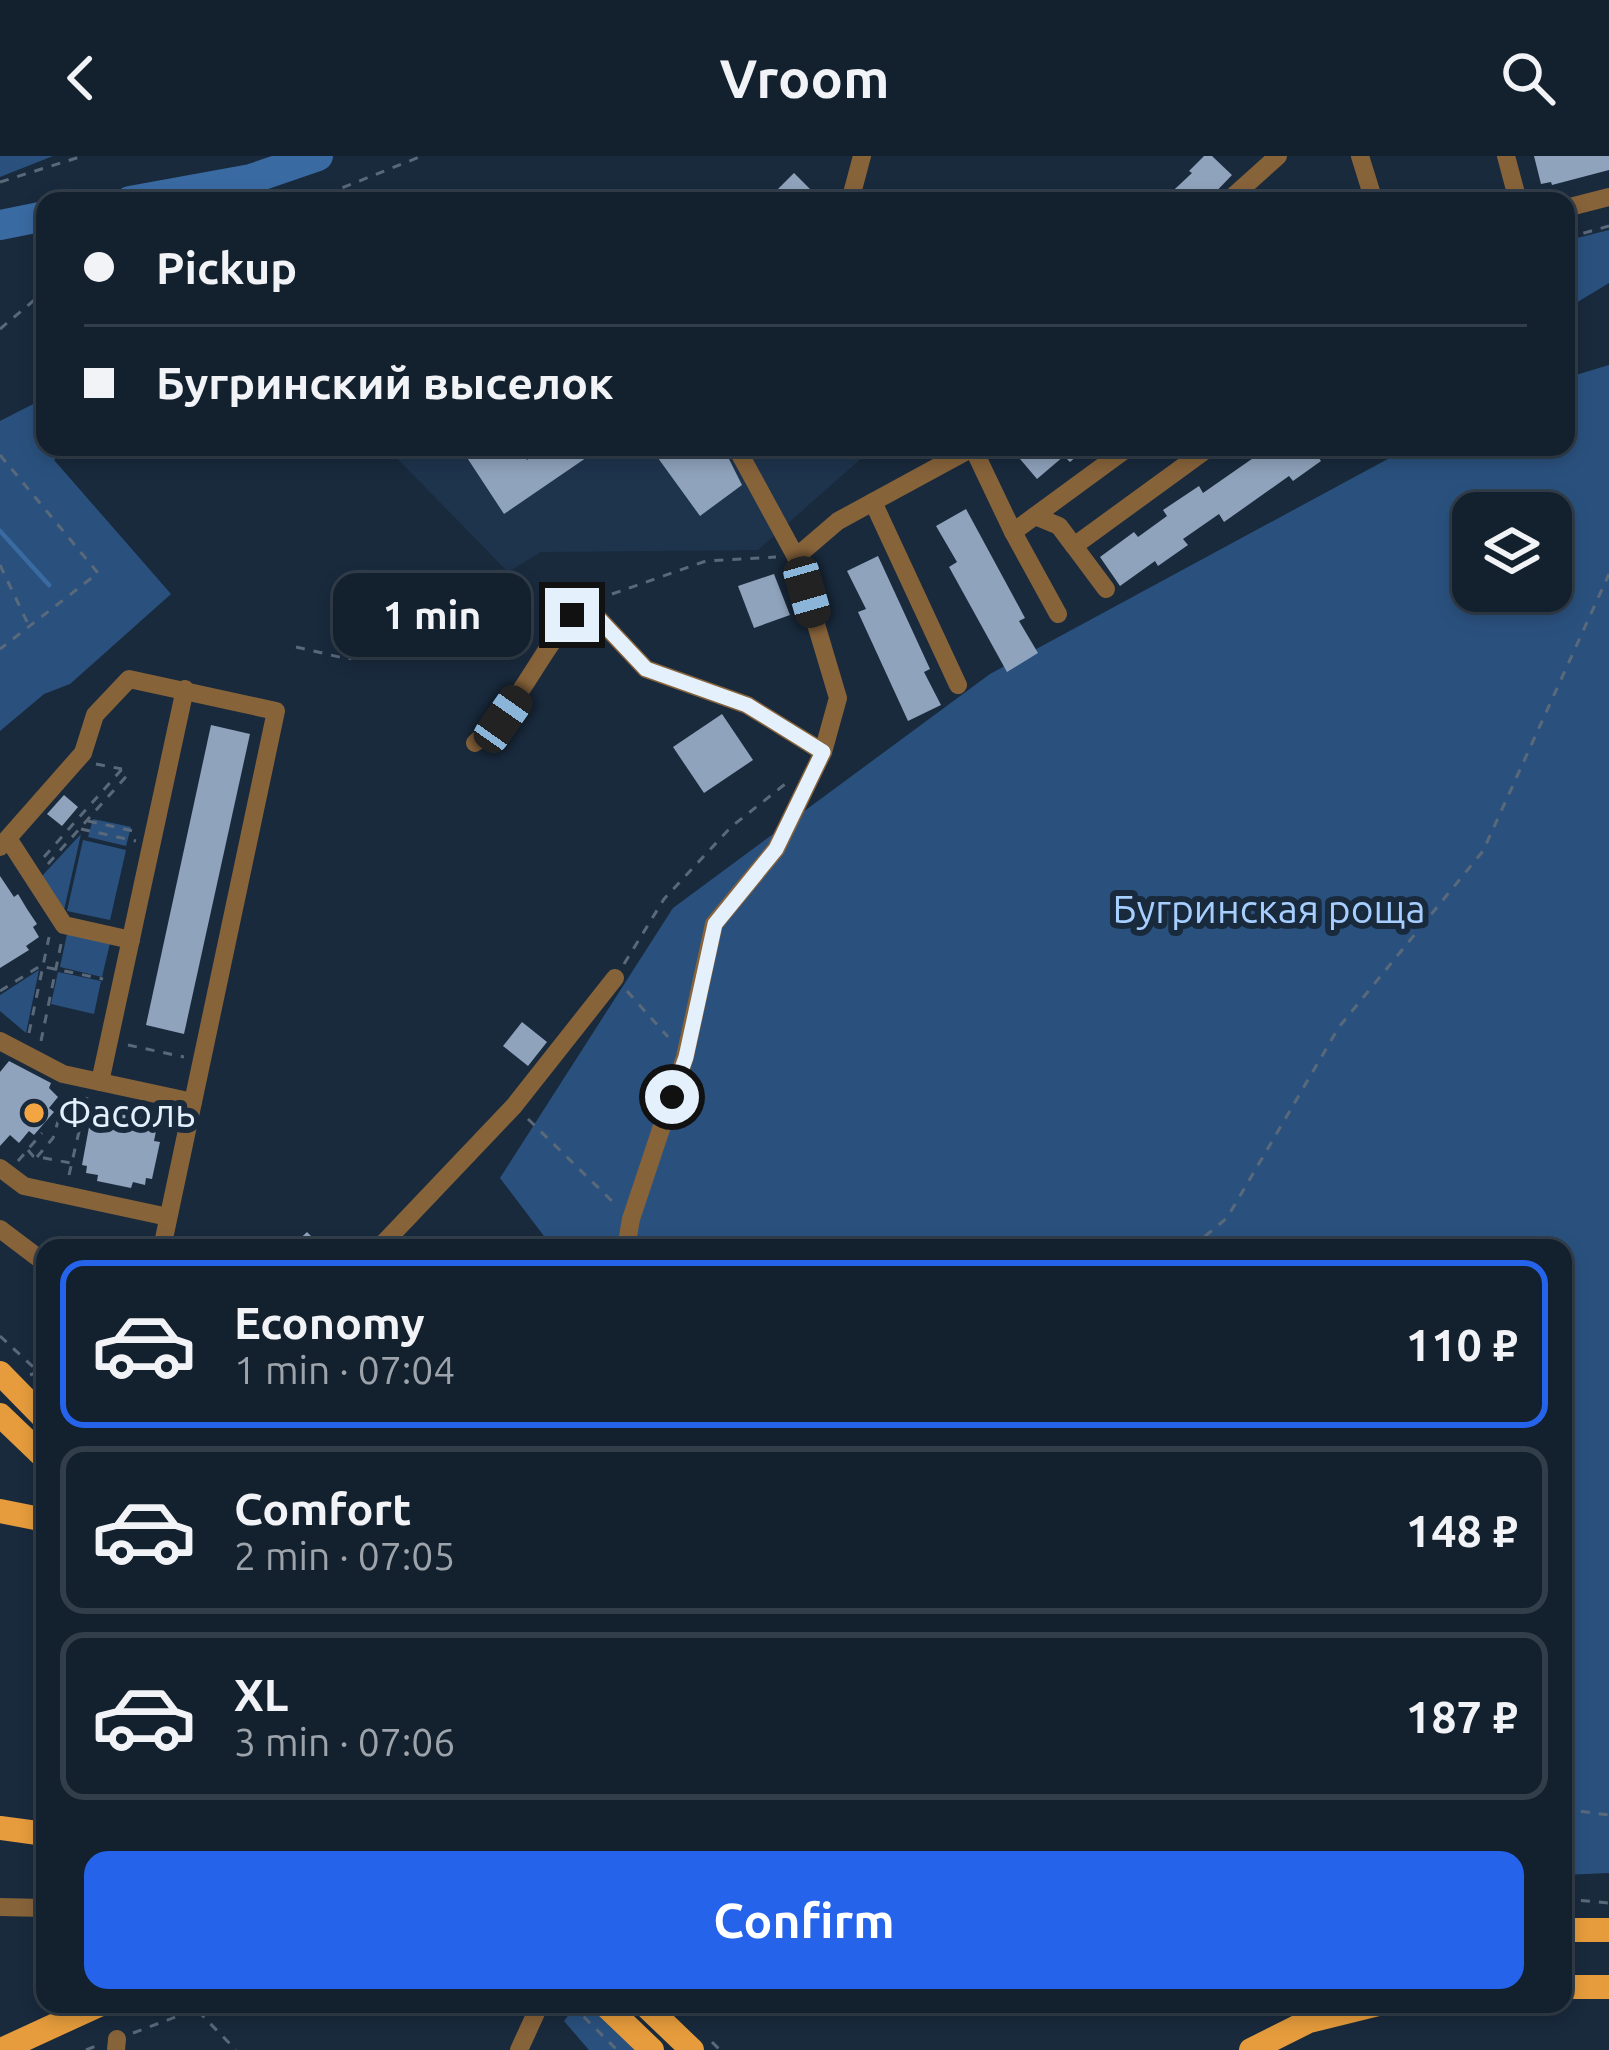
<!DOCTYPE html>
<html lang="en">
<head>
<meta charset="utf-8">
<style>
	:root { --surface:#13202e; --page:#202d3a; --text:#f1f3f6; --muted:#9da3aa; --line:#323e4a; --accent:#2563eb }
	body { margin:0; font-family:Ubuntu,sans-serif; background:var(--page); color:var(--text); height:100vh; display:flex; flex-direction:column; font-size:45px; white-space:nowrap }
	* { box-sizing:border-box; margin:0 }
	p { font-size:39px; color:var(--muted) }
	.icon { flex:none; width:66px; height:66px; fill:none; stroke:currentColor; stroke-width:2; stroke-linecap:round; stroke-linejoin:round }
	.map { position:relative; flex:1; overflow:hidden }
	.side { position:absolute; left:36px; top:1083px; width:1536px; height:774px; display:flex; flex-direction:column; background:var(--surface); border-radius:24px; box-shadow:0 6px 18px #0003,0 0 0 3px var(--line) }
	.side>* { flex:none }
	.top-card { position:absolute; left:36px; top:36px; width:1539px; height:264px; border-radius:24px; box-shadow:0 6px 18px #0003,0 0 0 3px var(--line); display:grid; align-content:center; height:264px; padding:0 48px; background:var(--surface) }
	.tools { position:absolute; left:1452px; top:336px; display:grid; gap:24px }
	.tools a { display:grid; place-items:center; width:120px; height:120px; border-radius:24px; background:var(--surface); box-shadow:0 6px 18px #0003,0 0 0 3px var(--line); font-size:60px }
	.end { position:absolute; width:54px; height:54px; margin:-27px; border:15px solid #e5f0fd; background:#111; box-shadow:0 0 0 6px #111 }
	.from { border-radius:50% }
	.bubble { position:absolute; height:84px; border-radius:24px; background:var(--surface); box-shadow:0 6px 18px #0003,0 0 0 3px var(--line); font-size:39px; font-weight:700; line-height:84px; text-align:center }
	.car { position:absolute; width:36px; height:72px; margin:-36px -18px; border-radius:15px; box-shadow:0 0 9px 3px #0007; background:linear-gradient(#222 24%,#8ab4d8 0 40%,#222 0 76%,#8ab4d8 0 86%,#222 0) }
	.top-card b { display:flex; align-items:center; gap:42px; height:114px; font-size:45px }
	.top-card b+b { border-top:3px solid var(--line) }
	.top-card i { width:30px; height:30px; background:var(--text) }
	ul { padding:21px 0 0; list-style:none }
	li { display:flex; align-items:center; gap:36px; height:168px; margin:0 24px 18px; padding:0 24px; border:6px solid var(--line); border-radius:24px }
	li div { flex:1 }
	li b { display:block; font-size:45px }
	li em { font-style:normal; font-weight:700 }
	li.active { border-color:var(--accent) }
	li>.icon { width:108px; height:108px; stroke-width:1.5 }
	.cta { display:flex; gap:24px; margin-top:auto; padding:24px 48px }
	.cta a { flex:1; height:138px; border-radius:24px; background:var(--accent); color:#fff; font-size:48px; font-weight:700; line-height:138px; text-align:center }
	header { display:flex; justify-content:space-between; align-items:center; height:156px; padding:0 48px; background:var(--surface); font-size:54px; font-weight:700 }
	.map>svg:first-child { display:block }
</style>
</head>
<body>
<header><svg class="icon" aria-label="back" viewBox="0 0 24 24"><path d="M15 5l-7 7 7 7"/></svg>Vroom<svg class="icon" aria-label="search" viewBox="0 0 24 24"><circle cx="10" cy="10" r="6"/><path d="M15 15l6 6"/></svg></header>
<div class="map">
<svg width="1609" height="1894" viewBox="0 0 1609 1894">
	<rect width="100%" height="100%" fill="#192a3d"/>
	<polygon fill="#1e344d" points="386,291 874,291 758,394 541,396 508,416"/>
	<g fill="#2a517e" fill-rule="evenodd">
		<polygon points="0,0 53,0 0,21"/>
		<polygon points="1609,74 1609,127 1566,153 1566,78 1577,82"/>
		<path d="M1609,209V1717L1563,1719V1092H553L500,1022L673,752L990,518L1410,291H1566V222ZM1473,357H1551V435H1473Z"/>
		<polygon points="45,242 45,291 65,291 54,304 171,438 70,528 44,538 0,575 0,265"/>
		<polygon points="93,663 131,671 126,690 88,681"/>
		<polygon points="81,678 64,754 42,720"/>
		<polygon points="83,684 126,694 110,764 67,755"/>
		<polygon points="67,778 110,787 102,821 60,811"/>
		<polygon points="39,814 26,877 0,855 0,839"/>
		<polygon points="58,816 101,825 94,858 51,848"/>
		<polygon points="577,1848 592,1848 639,1894 589,1894 564,1865"/>
	</g>
	<g fill="none" stroke-linecap="round" stroke-linejoin="round">
		<polyline stroke="#3a6aa2" stroke-width="4.5" points="0,375 49,429"/>
		<g stroke="#3a6aa2" stroke-width="30">
			<polyline points="130,45 251,23 318,0"/>
			<polyline points="0,69 45,60"/>
		</g>
	</g>
	<g fill="#8fa3bc">
		<polygon points="1204,0 1212,0 1232,19 1207,45 1162,45 1192,17 1189,15"/>
		<polygon points="1534,0 1609,0 1609,14 1552,29 1551,26 1541,28"/>
		<polygon points="794,17 822,45 766,45"/>
		<polygon points="460,291 520,291 527,304 545,291 602,291 504,358"/>
		<polygon points="650,291 723,291 742,329 700,360"/>
		<polygon points="1022,291 1087,291 1070,306 1064,300 1037,323 1015,297"/>
		<polygon points="1269,291 1272,296 1280,291 1311,291 1321,305 1293,325 1289,320 1224,366 1219,358 1183,383 1188,389 1158,410 1155,405 1120,430 1100,401 1134,376 1138,381 1167,360 1163,354 1199,330 1203,337"/>
		<polygon points="966,353 1025,462 1019,465 1038,497 1007,516 949,411 957,406 936,370"/>
		<polygon points="878,400 930,513 924,516 941,549 908,565 858,456 866,453 847,415"/>
		<polygon points="774,418 790,459 754,472 738,430"/>
		<polygon points="722,558 753,604 704,637 673,591"/>
		<polygon points="211,569 250,578 184,878 146,869"/>
		<polygon points="64,639 78,651 62,670 47,658"/>
		<polygon points="0,720 14,741 18,738 27,753 37,768 33,771 39,781 26,790 29,794 0,812"/>
		<polygon points="522,866 547,886 528,910 503,890"/>
		<polygon points="9,905 51,927 49,932 58,941 49,952 54,956 34,979 29,975 19,987 10,979 0,990 0,916"/>
		<polygon points="111,954 146,962 145,967 157,970 154,985 160,986 152,1023 146,1022 145,1029 133,1026 131,1032 97,1025 98,1019 86,1017 87,1010 82,1009 89,971 95,973 98,958 110,960"/>
		<polygon points="307,1076 323,1092 290,1092"/>
	</g>
	<g fill="none" stroke-linecap="round" stroke-linejoin="round">
		<g stroke="#5a697a" stroke-width="3" stroke-dasharray="9 9" stroke-linecap="butt">
			<polyline points="0,26 83,0"/>
			<polyline points="309,45 422,0"/>
			<polyline points="1566,76 1577,79 1609,70"/>
			<polyline points="0,173 45,135"/>
			<polyline points="0,299 98,417 0,493"/>
			<polyline points="0,409 29,470"/>
			<polyline points="595,444 706,405 776,401"/>
			<polyline points="296,491 348,503 491,461 546,462"/>
			<polyline points="96,608 122,613"/>
			<polyline points="88,665 138,676"/>
			<polyline points="81,673 136,685"/>
			<polyline points="44,701 122,613"/>
			<polyline points="48,708 131,615"/>
			<polyline points="624,808 664,743 731,671 789,625"/>
			<polyline points="0,835 40,810 103,823"/>
			<polyline points="627,835 668,881"/>
			<polyline points="29,877 49,781"/>
			<polyline points="41,885 61,788"/>
			<polyline points="128,889 184,901"/>
			<polyline points="528,963 616,1049"/>
			<polyline points="28,994 33,1000 71,1007"/>
			<polyline points="37,1001 53,982 66,939"/>
			<polyline points="18,1005 42,977"/>
			<polyline points="69,1019 87,941"/>
			<polyline points="1191,1092 1227,1062 1339,871 1483,695 1609,418"/>
			<polyline points="0,1180 45,1222"/>
			<polyline points="30,1219 45,1213"/>
			<polyline points="37,1321 45,1328"/>
			<polyline points="1563,1653 1609,1659"/>
			<polyline points="1563,1743 1609,1747"/>
			<polyline points="571,1848 617,1894"/>
			<polyline points="198,1855 236,1894"/>
			<polyline points="133,1877 197,1853 225,1848"/>
			<polyline points="712,1886 720,1894"/>
			<polyline points="86,1894 101,1888"/>
		</g>
		<g stroke="#87633a" stroke-width="18">
			<polyline points="1360,0 1374,45"/>
			<polyline points="1506,0 1518,45"/>
			<polyline points="850,45 862,0"/>
			<polyline points="1228,45 1278,0"/>
			<polyline points="1566,52 1609,41"/>
			<polyline points="973,292 1013,376 1129,291"/>
			<polyline points="873,346 958,529"/>
			<polyline points="1035,360 1059,370 1074,390 1210,291"/>
			<polyline points="1013,376 1058,458"/>
			<polyline points="1074,390 1106,433"/>
			<polyline points="796,401 838,365 974,291"/>
			<path d="M475,587C521,548 535,504 572,459L599,463L646,513L747,549L823,596"/>
			<polyline points="9,684 64,769 131,784"/>
			<polyline points="0,691 83,597 95,559 129,523 276,555 162,1092"/>
			<polyline points="0,885 63,918 193,946"/>
			<polyline points="100,926 185,533"/>
			<polyline points="0,1012 24,1030 168,1061"/>
			<polyline points="0,1073 45,1107"/>
			<polyline points="379,1092 514,950 615,822"/>
			<polyline points="626,1092 631,1063 685,901 714,768 776,693 823,596 838,542 796,401 736,291"/>
			<polyline points="0,1751 45,1752"/>
			<polyline points="116,1894 117,1883"/>
			<polyline points="519,1894 540,1848"/>
		</g>
		<g stroke="#e69c3c" stroke-width="24">
			<polyline points="0,1217 45,1263"/>
			<polyline points="0,1259 45,1302"/>
			<polyline points="0,1355 45,1364"/>
			<polyline points="0,1672 45,1678"/>
			<polyline points="1563,1774 1609,1774"/>
			<polyline points="1563,1831 1609,1831"/>
			<polyline points="604,1848 652,1894"/>
			<polyline points="644,1848 692,1894"/>
			<polyline points="1,1894 101,1848"/>
			<polyline points="1251,1894 1309,1865 1378,1848"/>
		</g>
	</g>
	<g fill="none" stroke-linecap="round" stroke-linejoin="round">
		<polyline stroke="#e5f0fd" stroke-width="15" points="572,459 599,463 646,513 747,549 823,596 776,693 715,768 686,901 672,941"/>
	</g>
	<circle fill="#f2a541" stroke="#192a3d" stroke-width="4.5" cx="34" cy="957" r="12"/>
	<g text-anchor="middle" stroke-width="12" stroke-linejoin="round" paint-order="stroke">
		<g font-size="39" fill="#a6cefe" stroke="#192a3d">
			<text x="1269" y="767">Бугринская роща</text>
		</g>
		<g font-size="39" fill="#e5f0fd" stroke="#192a3d" text-anchor="start">
			<text x="58" y="971">Фасоль</text>
		</g>
	</g>
</svg>
<div class="tools">
<a><svg class="icon" aria-label="layers" viewBox="0 0 24 24"><path d="M12 4l9 5-9 5-9-5zM3 14l9 5 9-5"/></svg></a>
</div>
<i class="end from" style="left:672px;top:941px"></i>
<i class="end" style="left:572px;top:459px"></i>
<div class="bubble" style="left:333px;top:417px;width:198px">1 min</div>
<i class="car" style="left:807px;top:436px;rotate:164deg"></i>
<i class="car" style="left:503px;top:563px;rotate:35deg"></i>
<div class="top-card">
<b><i class="from"></i>Pickup</b>
<b><i></i>Бугринский выселок</b>
</div>
<section class="side">
<ul>
<li class="active"><svg class="icon" aria-label="car" viewBox="0 0 24 24"><path d="M5 17H2v-5l4-1 3-4h7l3 4 3 1v5h-3M9 17h6M6 11h13"/><circle cx="7" cy="17" r="2"/><circle cx="17" cy="17" r="2"/></svg><div><b>Economy</b><p>1 min · 07:04</p></div><em>110 ₽</em></li>
<li><svg class="icon" aria-label="car" viewBox="0 0 24 24"><path d="M5 17H2v-5l4-1 3-4h7l3 4 3 1v5h-3M9 17h6M6 11h13"/><circle cx="7" cy="17" r="2"/><circle cx="17" cy="17" r="2"/></svg><div><b>Comfort</b><p>2 min · 07:05</p></div><em>148 ₽</em></li>
<li><svg class="icon" aria-label="car" viewBox="0 0 24 24"><path d="M5 17H2v-5l4-1 3-4h7l3 4 3 1v5h-3M9 17h6M6 11h13"/><circle cx="7" cy="17" r="2"/><circle cx="17" cy="17" r="2"/></svg><div><b>XL</b><p>3 min · 07:06</p></div><em>187 ₽</em></li>
</ul>
<div class="cta"><a>Confirm</a></div>
</section>
</div>
</body>
</html>
